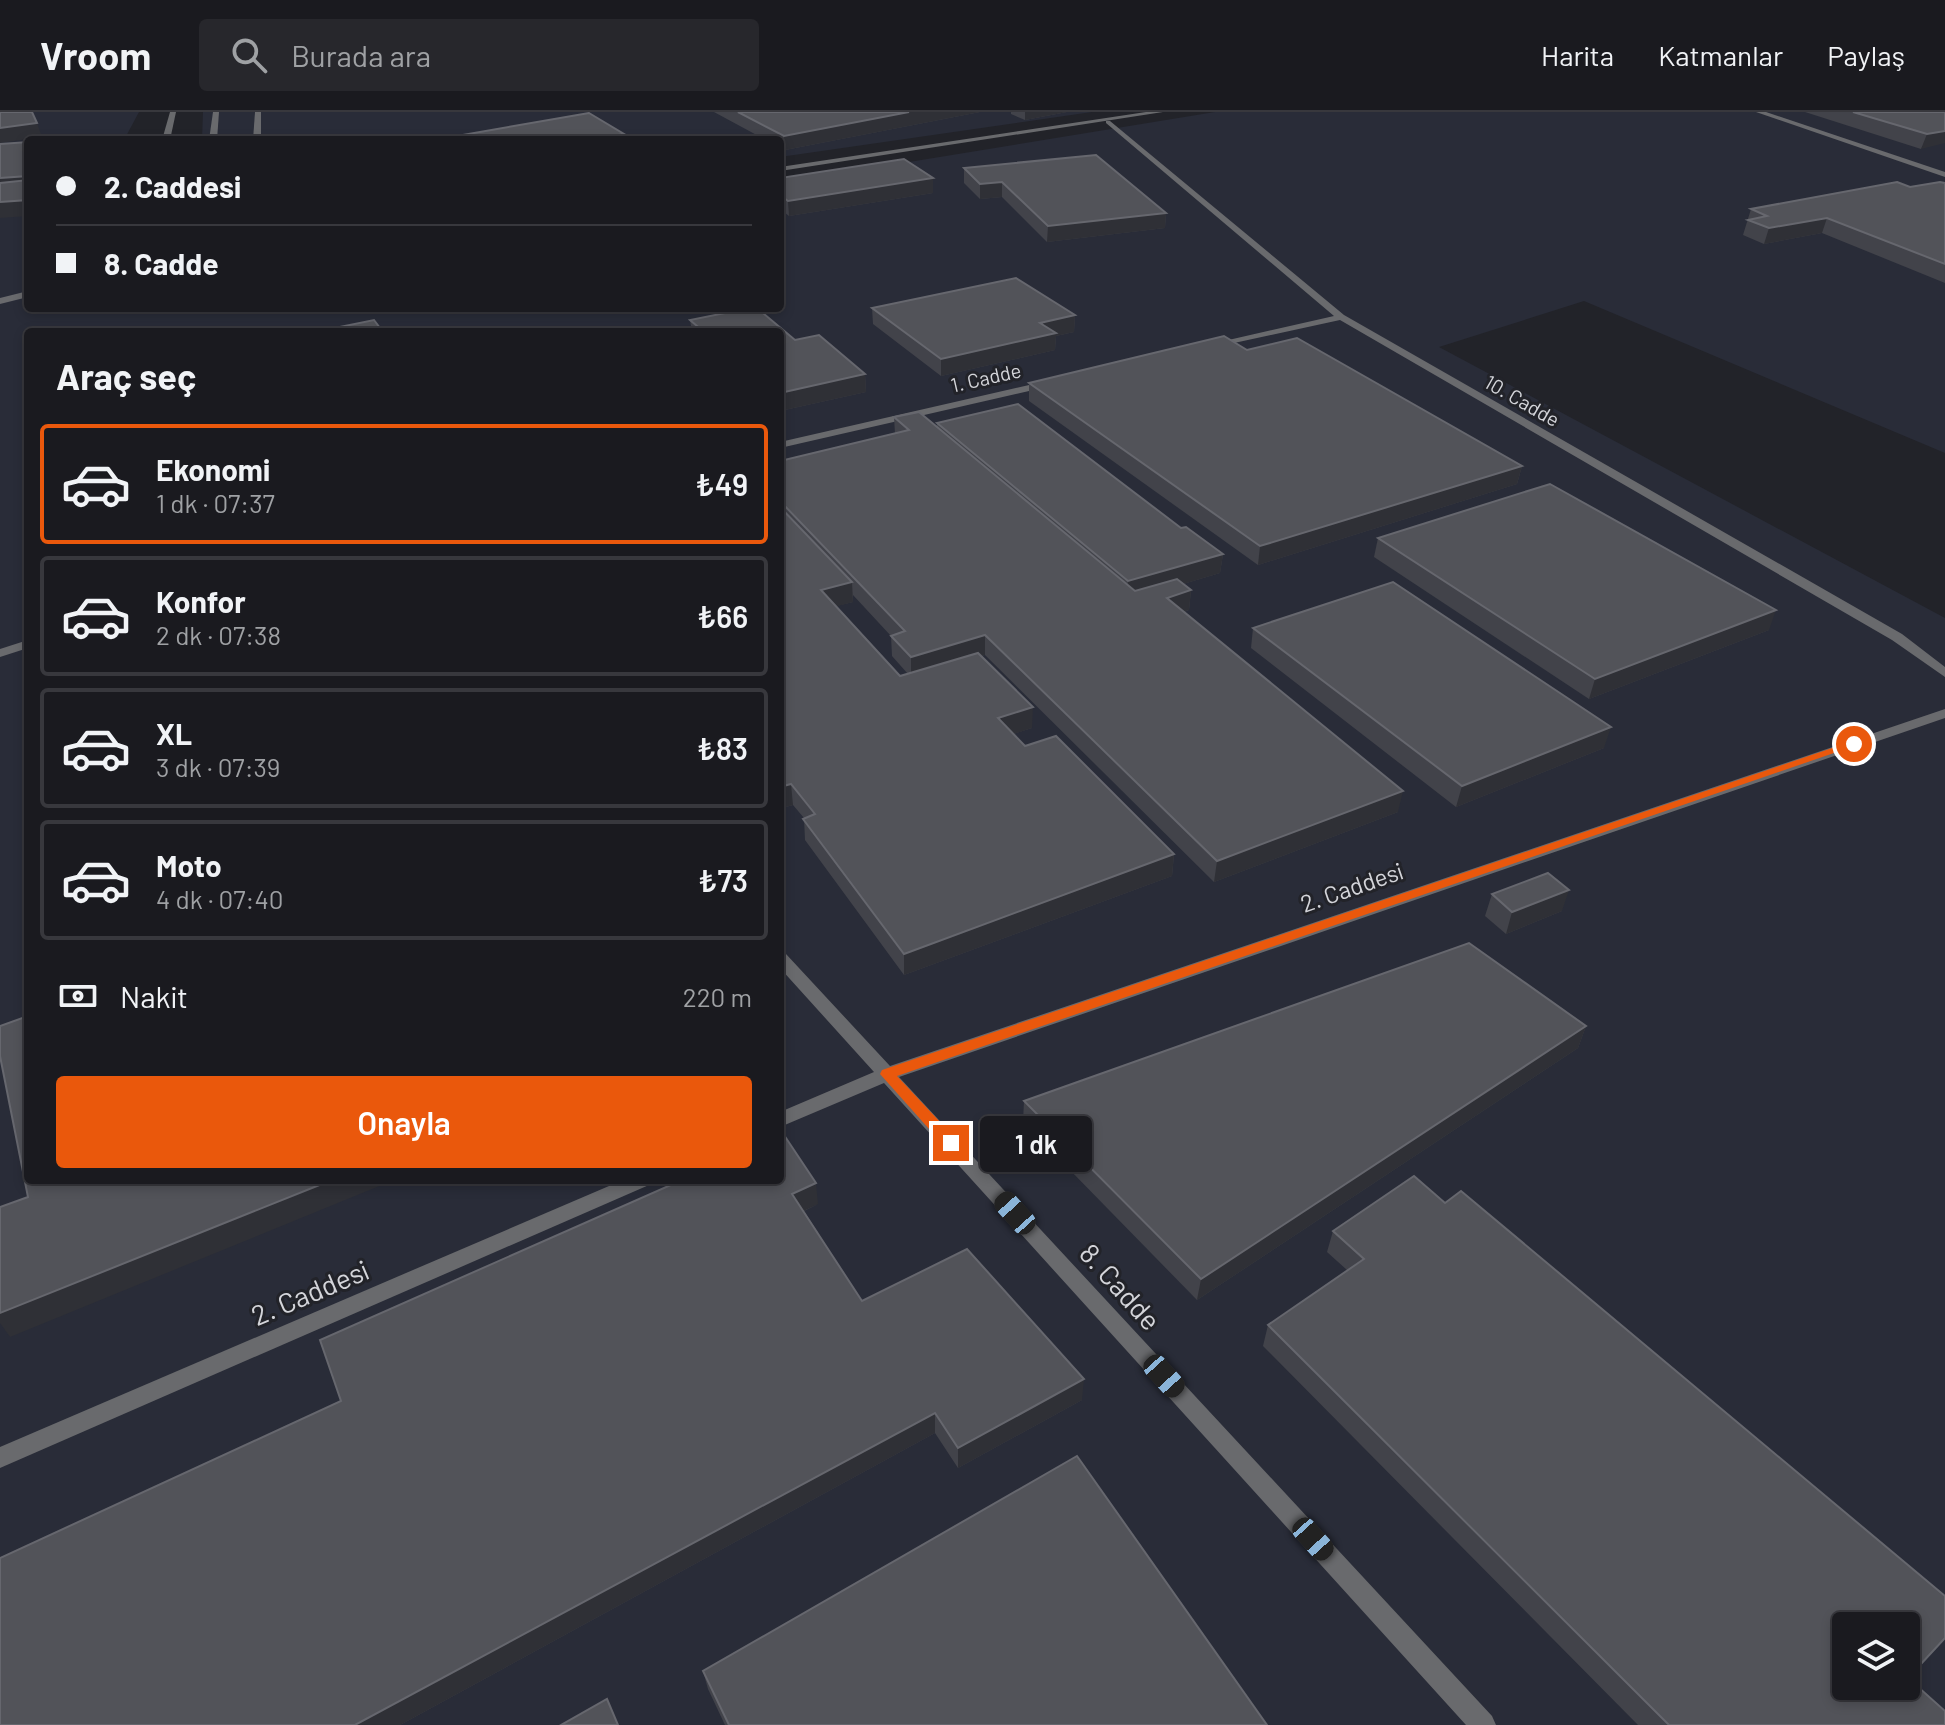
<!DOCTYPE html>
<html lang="tr">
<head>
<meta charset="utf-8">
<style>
	:root { --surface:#1a1a1f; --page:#27272c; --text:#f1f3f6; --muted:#9fa1a4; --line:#38383d; --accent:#ea580c }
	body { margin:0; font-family:Barlow,sans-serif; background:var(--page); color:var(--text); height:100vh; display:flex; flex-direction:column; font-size:30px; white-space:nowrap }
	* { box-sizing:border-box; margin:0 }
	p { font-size:26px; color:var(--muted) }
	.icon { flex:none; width:44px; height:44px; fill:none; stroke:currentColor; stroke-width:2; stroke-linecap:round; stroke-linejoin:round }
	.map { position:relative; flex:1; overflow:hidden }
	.panel { position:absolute; left:24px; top:216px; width:760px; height:856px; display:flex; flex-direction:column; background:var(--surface); border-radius:8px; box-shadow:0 4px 12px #0003,0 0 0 2px var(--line) }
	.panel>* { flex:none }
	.hud { position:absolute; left:24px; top:24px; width:760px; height:176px; border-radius:8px; box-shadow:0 4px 12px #0003,0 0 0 2px var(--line); display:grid; align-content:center; height:176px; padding:0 32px; background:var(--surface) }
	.fabs { position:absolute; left:1832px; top:1500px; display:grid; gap:16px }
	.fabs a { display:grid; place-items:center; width:88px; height:88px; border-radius:8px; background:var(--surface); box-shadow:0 4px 12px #0003,0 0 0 2px var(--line); font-size:40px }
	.end { position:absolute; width:36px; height:36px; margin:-18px; border:10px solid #ea580c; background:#fff; box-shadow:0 0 0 4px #fff }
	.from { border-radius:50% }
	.bubble { position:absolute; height:56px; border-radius:8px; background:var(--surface); box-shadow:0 4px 12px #0003,0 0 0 2px var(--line); font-size:26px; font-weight:600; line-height:56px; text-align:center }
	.car { position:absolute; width:24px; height:48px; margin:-24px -12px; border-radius:10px; box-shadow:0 0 6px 2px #0007; background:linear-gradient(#222 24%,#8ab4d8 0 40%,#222 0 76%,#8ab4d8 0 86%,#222 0) }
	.hud b { display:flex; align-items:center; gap:28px; height:76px; font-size:30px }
	.hud b+b { border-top:2px solid var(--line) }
	.hud i { width:20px; height:20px; background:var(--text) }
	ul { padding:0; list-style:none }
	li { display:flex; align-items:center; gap:24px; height:120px; margin:0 16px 12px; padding:0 16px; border:4px solid var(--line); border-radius:8px }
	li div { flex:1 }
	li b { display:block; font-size:30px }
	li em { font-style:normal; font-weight:600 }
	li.current { border-color:var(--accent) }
	li>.icon { width:72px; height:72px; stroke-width:1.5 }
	h2 { padding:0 32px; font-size:36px; line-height:96px }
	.pay { display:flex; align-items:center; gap:20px; height:88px; padding:0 32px; font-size:30px }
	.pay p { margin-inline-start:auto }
	.button { display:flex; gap:16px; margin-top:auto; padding:16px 32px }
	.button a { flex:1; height:92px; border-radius:8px; background:var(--accent); color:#fff; font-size:32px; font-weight:600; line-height:92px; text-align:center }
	header { display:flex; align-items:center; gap:48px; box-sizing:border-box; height:112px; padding:0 40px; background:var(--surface); border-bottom:2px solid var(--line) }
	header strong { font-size:38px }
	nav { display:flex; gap:44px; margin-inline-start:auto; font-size:28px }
	.search { width:560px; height:72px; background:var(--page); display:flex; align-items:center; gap:20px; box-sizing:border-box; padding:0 28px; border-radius:8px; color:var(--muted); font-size:30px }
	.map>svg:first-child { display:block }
</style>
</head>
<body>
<header>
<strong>Vroom</strong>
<div class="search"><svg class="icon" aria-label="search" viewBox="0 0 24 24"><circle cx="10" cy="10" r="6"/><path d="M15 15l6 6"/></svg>Burada ara</div>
<nav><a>Harita</a><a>Katmanlar</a><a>Paylaş</a></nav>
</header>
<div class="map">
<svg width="1945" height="1613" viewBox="0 0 1945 1613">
	<rect width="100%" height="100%" fill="#222329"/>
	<g fill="#292c38" fill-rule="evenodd">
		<path d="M0,0H139L124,28H28V196H780V71L1215,0H1945V341L1584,189L1439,235L1945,506V1613H0ZM28,220H780V1068H28ZM1846,1514H1906V1574H1846Z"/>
		<polygon points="203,0 1092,0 780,45 780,28 202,28"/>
	</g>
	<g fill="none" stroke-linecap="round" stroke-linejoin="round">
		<g fill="#696a6d" fill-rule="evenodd">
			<polygon points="170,0 176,0 170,28 162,28"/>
			<polygon points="213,0 219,0 217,28 209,28"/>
			<polygon points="255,0 261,0 261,28 253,28"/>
			<polygon points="1756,0 1766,0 1945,60 1945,65"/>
			<polygon points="1106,9 1110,9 1344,203 1902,522 1945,555 1945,565 1892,528 1340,208 1211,236 1211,232 1334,204 1106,11"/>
			<polygon points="1051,268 1056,271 1055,273 780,336 780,330"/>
			<polygon points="28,528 28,536 0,545 0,537"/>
			<polygon points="1945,597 1945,606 899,965 1492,1604 1496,1613 1466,1613 884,971 780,1015 780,1000 874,960 780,856 780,840 786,842 890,954"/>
			<polygon points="623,1068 651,1068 649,1073 0,1356 0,1335"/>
		</g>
		<g fill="#696a6d" fill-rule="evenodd">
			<polygon points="1146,0 1163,0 780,59 780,55"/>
			<polygon points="28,179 28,185 0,192 0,186"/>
		</g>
	</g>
	<g fill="#42434a" fill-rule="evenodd">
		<polygon points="714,0 980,0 785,38 780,35 780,28 766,28"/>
		<polygon points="1011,0 1067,0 1025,8 1011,2"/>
		<polygon points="1805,0 1945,0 1921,37"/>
		<polygon points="964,56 1166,101 1165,116 1047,130 1002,85 980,87 964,71"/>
		<polygon points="780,66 933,66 933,81 789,104 780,97"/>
		<polygon points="1945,71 1945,171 1822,121 1764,132 1743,123 1751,97"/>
		<polygon points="750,196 757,196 795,228 819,223 865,262 866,280 780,299 780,220 692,220 690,208"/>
		<polygon points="872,196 1075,203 1074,220 1056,224 1055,238 941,264 873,212"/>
		<polygon points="1247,238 1522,354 1517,372 1258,453 1029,289 1029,271"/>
		<path d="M894,305L937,315V311L1181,416L1223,442L1220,461L1183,472L1191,478L1189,498L1184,500L1398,700L1214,770L985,543L982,544L1032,616L1013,622L1025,634L1174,742L1172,764L904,863L805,728L804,706L793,693L782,696L780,693V349L895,322ZM853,483L891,524L892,544L908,562L900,564L836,494L853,490Z"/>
		<polygon points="1378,426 1769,518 1589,587 1374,445"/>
		<polygon points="1253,516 1604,636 1456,695 1251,536"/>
		<polygon points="1492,782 1562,799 1506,822 1485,804"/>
		<polygon points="1586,914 1578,936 1197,1188 1023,1010 1024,989"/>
		<polygon points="818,1092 804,1099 862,1189 1082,1288 958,1356 935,1321 400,1613 0,1613 341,1289"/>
		<polygon points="1333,1119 1908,1566 1945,1613 1638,1613 1263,1234 1268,1213 1347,1158 1327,1140"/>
		<polygon points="703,1559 1267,1613 725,1613 708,1577"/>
	</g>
	<g fill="#2f3036">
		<polygon points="909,0 980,0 785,38 784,24"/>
		<polygon points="1025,0 1067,0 1025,8"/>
		<polygon points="37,11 42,25 0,31 0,16"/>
		<polygon points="1945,19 1945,31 1921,37 1927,22"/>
		<polygon points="624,22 625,28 589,28"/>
		<polygon points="28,64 28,79 0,81 0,66"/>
		<polygon points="933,66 933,81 789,104 788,89"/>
		<polygon points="1002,70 1002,85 980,87 980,72"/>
		<polygon points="28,88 28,104 0,106 0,90"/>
		<polygon points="1166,101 1165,116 1047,130 1048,114"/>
		<polygon points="1827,106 1822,121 1764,132 1769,116"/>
		<polygon points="1075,203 1074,220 1056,224 1055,238 941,264 941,247 1040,211"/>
		<polygon points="865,262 866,280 780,299 780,281"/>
		<polygon points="1522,354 1517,372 1258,453 1260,434"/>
		<polygon points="1223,442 1220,461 1126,489 1128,469"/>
		<polygon points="852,470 853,490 823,498 821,478"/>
		<polygon points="1191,478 1189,498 1165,506 1167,486"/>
		<polygon points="1776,498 1769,518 1589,587 1595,567"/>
		<polygon points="985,523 985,543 911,565 911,545"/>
		<polygon points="1033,595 1032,616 998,627 998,606"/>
		<polygon points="1611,615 1604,636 1456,695 1462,674"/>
		<polygon points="791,672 793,693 782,696 780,675"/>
		<polygon points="1403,679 1398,700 1214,770 1217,749"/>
		<polygon points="1174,742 1172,764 904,863 904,842"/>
		<polygon points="1569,778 1562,799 1506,822 1512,800"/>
		<polygon points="1586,914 1578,936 1197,1188 1201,1167"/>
		<polygon points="332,1068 394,1068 10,1225 0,1211 0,1201"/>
		<polygon points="816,1071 818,1092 795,1103 792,1082"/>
		<polygon points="1084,1267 1082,1288 958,1356 958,1336"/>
		<polygon points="935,1301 935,1321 400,1613 355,1613"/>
	</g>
	<g fill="#525359" stroke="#66676e" stroke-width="2" fill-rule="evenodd">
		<polygon points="0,0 32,0 37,11 0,16"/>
		<polygon points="738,0 909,0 784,24"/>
		<polygon points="1853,0 1945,0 1945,19 1927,22"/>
		<polygon points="589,1 624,22 589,28 434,28"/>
		<polygon points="28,30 28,64 0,66 0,32"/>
		<polygon points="1096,43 1166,101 1048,114 1002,70 980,72 964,56"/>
		<polygon points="904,47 933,66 788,89 780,83 780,66"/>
		<polygon points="28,68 28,88 0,90 0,71"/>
		<polygon points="1897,70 1910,75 1940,70 1945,71 1945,152 1827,106 1769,116 1748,108 1767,104 1751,97"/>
		<polygon points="1016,166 1075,203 1040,211 1056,221 941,247 872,196"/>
		<polygon points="750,196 757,196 795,228 819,223 865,262 780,281 780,220 704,220 690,208"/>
		<polygon points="374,208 383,220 315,220"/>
		<polygon points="1224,224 1247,238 1297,226 1522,354 1260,434 1029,271"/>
		<polygon points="1018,292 1181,416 1186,415 1223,442 1128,469 937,311"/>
		<polygon points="919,300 1135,479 1177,467 1191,478 1167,486 1403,679 1217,749 985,523 911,545 891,524 905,519 780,389 780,349 909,318 894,305"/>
		<polygon points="1550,372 1776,498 1595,567 1378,426"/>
		<polygon points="780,395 852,470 821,478 900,564 978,541 1033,595 998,606 1025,634 1056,624 1174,742 904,842 803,707 815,702 791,672 780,675"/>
		<polygon points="1393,470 1611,615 1462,674 1253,516"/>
		<polygon points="1548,761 1569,778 1512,800 1492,782"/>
		<polygon points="1469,831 1586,914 1201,1167 1024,989"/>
		<polygon points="28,904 28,1068 332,1068 0,1201 0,1095 28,1085 0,944 0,914"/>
		<polygon points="784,1023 816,1071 792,1082 862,1189 967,1137 1084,1267 958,1336 935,1301 355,1613 0,1613 0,1446 341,1289 320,1228 682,1068 780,1068 780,1024"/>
		<path d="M1414,1064L1445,1091L1461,1079L1945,1484V1526L1908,1566L1945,1599V1613H1669L1268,1213L1364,1147L1333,1119ZM1846,1514H1906V1574H1846Z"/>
		<polygon points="1077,1344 1267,1613 729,1613 703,1559"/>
		<polygon points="607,1587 618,1613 561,1613"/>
	</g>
	<polygon fill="#ea580c" points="1850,630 1860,632 897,964 956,1027 956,1036 946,1036 880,962 882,958"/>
	<g text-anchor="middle" stroke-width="6" stroke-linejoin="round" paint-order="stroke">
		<g font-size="20" fill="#d4d5da" stroke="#222329">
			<text transform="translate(986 266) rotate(-13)" y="7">1. Cadde</text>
			<text transform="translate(1522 289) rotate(30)" y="7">10. Cadde</text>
		</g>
		<g font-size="24" fill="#d4d5da" stroke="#222329">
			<text transform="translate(1352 776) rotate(-19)" y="8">2. Caddesi</text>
		</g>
		<g font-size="28" fill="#d4d5da" stroke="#222329">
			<text transform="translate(1120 1175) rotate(48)" y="10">8. Cadde</text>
			<text transform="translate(310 1181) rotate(-23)" y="10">2. Caddesi</text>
		</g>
	</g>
</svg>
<div class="fabs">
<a><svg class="icon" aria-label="layers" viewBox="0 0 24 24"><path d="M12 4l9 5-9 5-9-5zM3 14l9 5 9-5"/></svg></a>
</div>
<i class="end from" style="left:1854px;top:632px"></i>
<i class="end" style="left:951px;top:1031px"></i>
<div class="bubble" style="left:980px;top:1004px;width:112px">1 dk</div>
<i class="car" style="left:1015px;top:1101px;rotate:318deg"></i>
<i class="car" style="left:1164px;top:1264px;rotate:138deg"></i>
<i class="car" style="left:1313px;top:1427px;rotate:138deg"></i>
<div class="hud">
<b><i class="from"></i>2. Caddesi</b>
<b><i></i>8. Cadde</b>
</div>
<section class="panel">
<h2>Araç seç</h2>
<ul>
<li class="current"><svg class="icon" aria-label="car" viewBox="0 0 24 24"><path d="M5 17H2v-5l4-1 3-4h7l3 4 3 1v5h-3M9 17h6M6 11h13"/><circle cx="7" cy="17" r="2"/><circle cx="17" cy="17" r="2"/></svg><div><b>Ekonomi</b><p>1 dk · 07:37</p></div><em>₺49</em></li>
<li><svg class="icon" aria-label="car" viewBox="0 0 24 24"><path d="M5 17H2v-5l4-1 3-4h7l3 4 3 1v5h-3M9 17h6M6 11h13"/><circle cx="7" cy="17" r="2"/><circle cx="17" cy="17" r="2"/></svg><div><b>Konfor</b><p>2 dk · 07:38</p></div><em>₺66</em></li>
<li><svg class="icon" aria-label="car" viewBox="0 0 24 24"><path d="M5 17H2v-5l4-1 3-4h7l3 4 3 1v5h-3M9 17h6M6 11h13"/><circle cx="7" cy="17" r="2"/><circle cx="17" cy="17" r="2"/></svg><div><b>XL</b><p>3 dk · 07:39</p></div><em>₺83</em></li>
<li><svg class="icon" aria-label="car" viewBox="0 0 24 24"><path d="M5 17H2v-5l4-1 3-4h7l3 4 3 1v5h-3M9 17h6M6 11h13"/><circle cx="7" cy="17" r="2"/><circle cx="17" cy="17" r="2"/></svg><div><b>Moto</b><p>4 dk · 07:40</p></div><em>₺73</em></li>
</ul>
<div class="pay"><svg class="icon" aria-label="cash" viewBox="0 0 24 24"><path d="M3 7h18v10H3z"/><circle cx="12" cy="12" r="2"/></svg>Nakit<p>220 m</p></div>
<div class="button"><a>Onayla</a></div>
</section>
</div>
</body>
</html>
